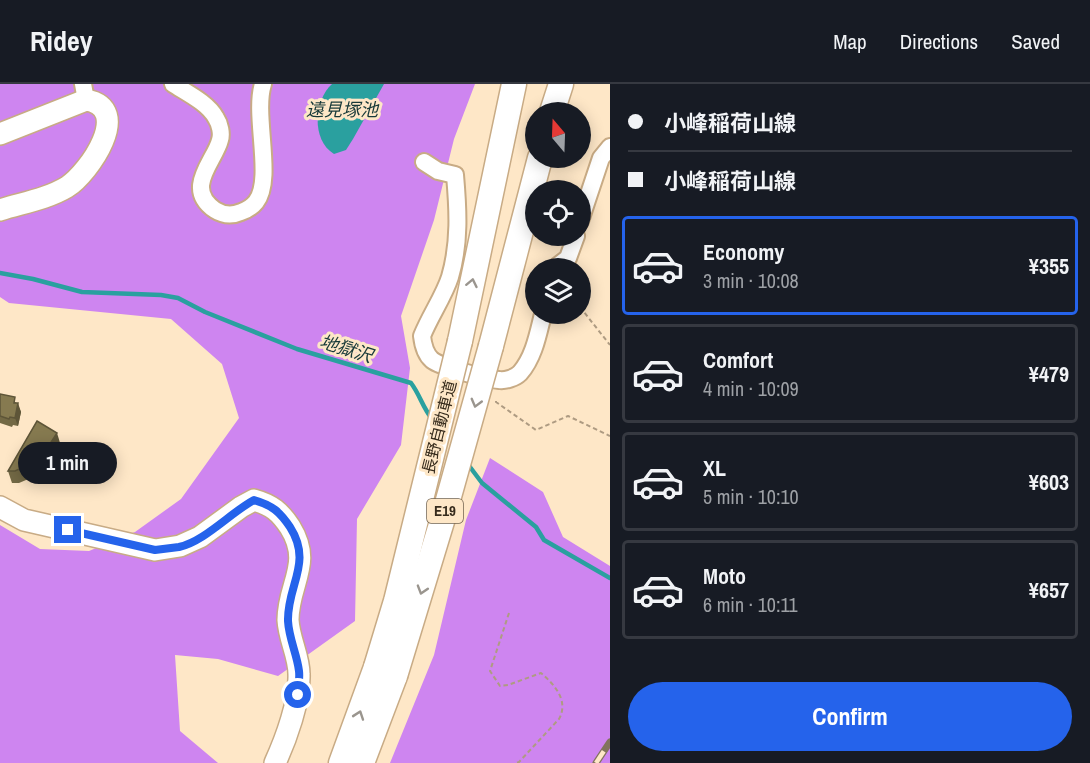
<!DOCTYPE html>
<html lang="en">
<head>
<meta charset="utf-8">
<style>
	:root { --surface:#171b24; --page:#242831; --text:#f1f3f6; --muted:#9ea1a6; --line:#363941; --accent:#2563eb }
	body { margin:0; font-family:"Archivo Narrow","Noto Sans JP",sans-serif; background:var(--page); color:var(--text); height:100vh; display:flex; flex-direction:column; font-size:22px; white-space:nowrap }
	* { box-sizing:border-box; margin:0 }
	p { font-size:20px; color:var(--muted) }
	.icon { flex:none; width:33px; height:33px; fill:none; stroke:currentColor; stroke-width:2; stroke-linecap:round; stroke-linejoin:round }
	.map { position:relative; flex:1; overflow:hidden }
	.drawer { display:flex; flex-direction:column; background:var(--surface); width:480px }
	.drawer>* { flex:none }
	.guide { display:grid; align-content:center; height:132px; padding:0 18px; background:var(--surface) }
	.needle { width:39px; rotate:341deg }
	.tools { position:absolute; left:525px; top:18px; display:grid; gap:12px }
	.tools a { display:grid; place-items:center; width:66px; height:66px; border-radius:50%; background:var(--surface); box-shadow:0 3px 15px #0003; font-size:30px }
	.end { position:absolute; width:27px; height:27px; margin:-14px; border:8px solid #2563eb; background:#fff; box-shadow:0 0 0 3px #fff }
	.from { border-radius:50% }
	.bubble { position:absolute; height:42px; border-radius:21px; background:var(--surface); box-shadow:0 3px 15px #0003; font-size:20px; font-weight:700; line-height:42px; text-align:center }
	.guide b { display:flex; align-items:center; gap:21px; height:57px; font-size:22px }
	.guide b+b { border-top:2px solid var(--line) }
	.guide i { width:15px; height:15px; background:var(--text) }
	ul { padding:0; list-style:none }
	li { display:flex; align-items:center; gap:18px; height:99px; margin:0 12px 9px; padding:0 6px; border:3px solid var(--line); border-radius:6px }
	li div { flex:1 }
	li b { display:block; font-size:22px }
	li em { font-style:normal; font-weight:700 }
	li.current { border-color:var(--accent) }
	li>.icon { width:54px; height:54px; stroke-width:1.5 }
	.primary-button { display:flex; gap:12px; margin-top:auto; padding:12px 18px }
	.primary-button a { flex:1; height:69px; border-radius:36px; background:var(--accent); color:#fff; font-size:24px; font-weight:700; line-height:69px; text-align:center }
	header { display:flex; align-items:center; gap:36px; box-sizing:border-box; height:84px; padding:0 30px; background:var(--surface); border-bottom:2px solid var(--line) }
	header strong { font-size:28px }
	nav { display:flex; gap:33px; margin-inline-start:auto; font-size:21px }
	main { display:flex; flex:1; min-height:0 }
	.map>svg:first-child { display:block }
</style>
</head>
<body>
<header>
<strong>Ridey</strong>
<nav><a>Map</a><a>Directions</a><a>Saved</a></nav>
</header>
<main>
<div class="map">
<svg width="610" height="679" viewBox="0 0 610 679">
	<rect width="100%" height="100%" fill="#fee7c7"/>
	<g fill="#ce85f0">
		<polygon points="0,0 475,0 454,55 434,136 401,232 410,284 401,361 357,435 355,537 278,592 218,575 175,571 180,647 218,679 0,679 0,441 40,465 89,467 135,448 181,415 239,334 222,280 171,235 9,219 0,213"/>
		<polygon points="490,374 543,408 563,453 610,482 610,679 390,679 434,571 466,436"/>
	</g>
	<path fill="#2aa09f" d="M332,0H384L353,55L346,66L334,70C311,56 314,16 332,0Z"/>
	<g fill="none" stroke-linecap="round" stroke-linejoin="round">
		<g stroke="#2aa09f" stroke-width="4.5">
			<path d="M0,189L33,195L82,208L161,211L178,214L205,228L297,265L411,299C420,311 422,322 432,335"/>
			<polyline points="467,379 482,399 536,443 544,456 610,494"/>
		</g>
		<defs>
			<g id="minor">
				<polyline points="83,0 86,16"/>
				<path d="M173,0C187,9 208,19 216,34C220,40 222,50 220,56C215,77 183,104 215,126C223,131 232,132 241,128C247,126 252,123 256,118C274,95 253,31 263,0"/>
				<path d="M424,78L438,87L455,91C458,125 460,159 450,193C444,212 430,232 422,252C423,261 425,270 432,276C441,283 486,295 499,296C505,297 515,294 520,289C534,273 538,250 543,230"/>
				<polyline points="580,137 601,74 610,63"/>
				<polyline points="555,184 568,174 576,152"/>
			</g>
			<g id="major">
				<path d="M0,50L86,16C134,24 89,89 67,103C47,115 22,119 0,126"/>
				<path d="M0,423L24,436L155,466L180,462L200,453L241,423L254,416C272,421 280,428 290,443C313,480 288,499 288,536C289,555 299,572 299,590C300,617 286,655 275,679"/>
			</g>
			<g id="highway">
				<polyline points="552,28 561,0"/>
				<polyline points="460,257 514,0"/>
				<polyline points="491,262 540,74"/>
				<polyline points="341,679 376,583"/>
				<polyline points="362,679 395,592"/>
			</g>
		</defs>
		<use href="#minor" stroke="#c8ab85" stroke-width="20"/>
		<use href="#major" stroke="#c8ab85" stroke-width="24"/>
		<use href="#highway" stroke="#c8ab85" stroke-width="27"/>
		<g stroke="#ae9b82" stroke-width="2" stroke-dasharray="4.5 3" stroke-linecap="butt">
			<polyline points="580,223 610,261"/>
			<polyline points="496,317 496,318 536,346 568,332 610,352"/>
			<path d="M509,529L490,587L500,602L508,601L541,589C555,601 569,617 559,635L519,678L516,679"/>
		</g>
		<use href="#minor" stroke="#fff" stroke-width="16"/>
		<use href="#major" stroke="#fff" stroke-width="21"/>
		<use href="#highway" stroke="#fff" stroke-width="24"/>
		<defs>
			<polyline id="rail" points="596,679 610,658"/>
		</defs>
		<use href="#rail" stroke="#82735d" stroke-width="7"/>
		<use href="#rail" stroke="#fee7c7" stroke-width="4.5" stroke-dasharray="14" stroke-linecap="butt"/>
		<defs>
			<g id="highway-bridge">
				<polyline points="376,583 396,517 460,257"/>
				<polyline points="395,592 443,434 491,262"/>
			</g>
		</defs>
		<use href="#highway-bridge" stroke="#c8ab85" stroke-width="27" stroke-linecap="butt"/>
		<use href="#highway-bridge" stroke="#fff" stroke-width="24"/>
	</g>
	<g fill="#736945">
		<polygon points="0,310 17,319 21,328 18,342 13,341 12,343 0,339"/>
		<polygon points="37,337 61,362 53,375 50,374 40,390 19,399 12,399 8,387"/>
	</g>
	<g fill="#5e5538">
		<polygon points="18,319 21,328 18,342 15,334"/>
		<polygon points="57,349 61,362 53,375 48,363"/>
		<polygon points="45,361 50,374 40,390 35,378"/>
	</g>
	<g fill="#867a50" stroke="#5e5538" stroke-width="1.5">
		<polygon points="0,310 15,313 14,319 18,319 15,334 10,333 9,335 0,332"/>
		<polygon points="37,337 57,349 48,363 45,361 35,378 15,387 8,387"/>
	</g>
	<defs><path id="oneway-chevron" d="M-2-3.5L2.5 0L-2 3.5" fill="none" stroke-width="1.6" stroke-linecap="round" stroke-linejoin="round" transform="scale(1.5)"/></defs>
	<g stroke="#9a958e">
		<use href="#oneway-chevron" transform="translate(472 199) rotate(-78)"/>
		<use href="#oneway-chevron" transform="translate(476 319) rotate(105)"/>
		<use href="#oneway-chevron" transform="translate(422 506) rotate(107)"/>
		<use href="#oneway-chevron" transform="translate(359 631) rotate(-71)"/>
	</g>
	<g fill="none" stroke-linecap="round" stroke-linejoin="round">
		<path stroke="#2563eb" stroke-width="8" d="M68,446L155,466C163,465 171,464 179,463C205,457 230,429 254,416C272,421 280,428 290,443C313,479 287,501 288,537C289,555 297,570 299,587C300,595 298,603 298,611"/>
	</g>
	<g text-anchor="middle" stroke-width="6" stroke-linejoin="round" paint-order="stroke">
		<rect fill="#fee7c7" stroke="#72634f" stroke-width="1.5" x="427" y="415" width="36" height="24" rx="4.5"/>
		<g font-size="15" font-weight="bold" fill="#362b1c">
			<text x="445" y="432">E19</text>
		</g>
		<g font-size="16" fill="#362b1c" stroke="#fee7c7">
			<text transform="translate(439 343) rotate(-76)" y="6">長野自動車道</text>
		</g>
		<g font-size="18" font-style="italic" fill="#163838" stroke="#fee7c7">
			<text x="342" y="32">遠見塚池</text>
			<text transform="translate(346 265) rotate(17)" y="6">地獄沢</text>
		</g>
	</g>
</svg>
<div class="tools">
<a><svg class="needle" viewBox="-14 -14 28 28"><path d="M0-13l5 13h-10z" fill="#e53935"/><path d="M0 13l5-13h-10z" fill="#9ea1a6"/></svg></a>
<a><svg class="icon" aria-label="locate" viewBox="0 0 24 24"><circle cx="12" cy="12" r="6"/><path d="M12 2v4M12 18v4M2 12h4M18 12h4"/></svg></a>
<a><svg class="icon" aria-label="layers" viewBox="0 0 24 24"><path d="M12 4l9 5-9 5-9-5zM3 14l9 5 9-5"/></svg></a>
</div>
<i class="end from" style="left:298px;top:611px"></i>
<i class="end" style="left:68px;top:446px"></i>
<div class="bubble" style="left:18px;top:358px;width:99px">1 min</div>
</div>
<section class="drawer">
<div class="guide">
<b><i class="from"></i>小峰稲荷山線</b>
<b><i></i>小峰稲荷山線</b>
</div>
<ul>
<li class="current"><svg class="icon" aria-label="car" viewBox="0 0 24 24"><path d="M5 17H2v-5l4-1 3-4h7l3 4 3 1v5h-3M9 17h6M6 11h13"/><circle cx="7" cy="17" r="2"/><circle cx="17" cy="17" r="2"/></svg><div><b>Economy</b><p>3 min · 10:08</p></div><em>¥355</em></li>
<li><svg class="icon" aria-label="car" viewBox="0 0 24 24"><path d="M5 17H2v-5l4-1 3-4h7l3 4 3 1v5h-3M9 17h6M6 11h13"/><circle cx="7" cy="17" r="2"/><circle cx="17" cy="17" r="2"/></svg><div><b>Comfort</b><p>4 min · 10:09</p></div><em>¥479</em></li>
<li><svg class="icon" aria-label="car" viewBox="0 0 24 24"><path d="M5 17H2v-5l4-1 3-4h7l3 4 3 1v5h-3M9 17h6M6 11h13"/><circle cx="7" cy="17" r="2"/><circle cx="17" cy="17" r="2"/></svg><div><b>XL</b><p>5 min · 10:10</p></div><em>¥603</em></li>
<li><svg class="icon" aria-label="car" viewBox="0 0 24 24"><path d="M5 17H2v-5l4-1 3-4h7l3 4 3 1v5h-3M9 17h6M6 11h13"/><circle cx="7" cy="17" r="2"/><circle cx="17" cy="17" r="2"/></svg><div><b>Moto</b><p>6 min · 10:11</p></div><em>¥657</em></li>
</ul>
<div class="primary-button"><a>Confirm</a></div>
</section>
</main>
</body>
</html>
